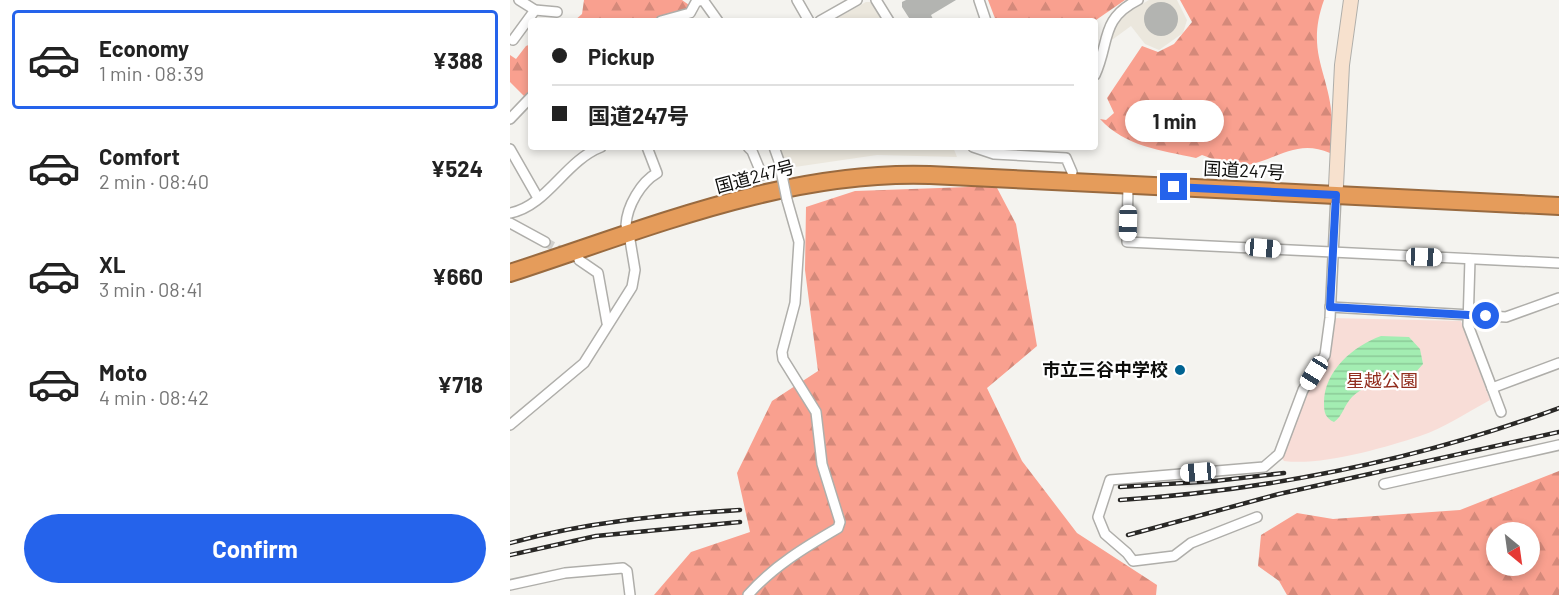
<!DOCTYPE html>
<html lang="en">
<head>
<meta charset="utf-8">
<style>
	:root { --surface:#fff; --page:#f2f2f2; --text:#222; --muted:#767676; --line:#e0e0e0; --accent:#2563eb }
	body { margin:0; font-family:Barlow,"Noto Sans JP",sans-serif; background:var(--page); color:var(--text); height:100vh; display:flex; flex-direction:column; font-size:22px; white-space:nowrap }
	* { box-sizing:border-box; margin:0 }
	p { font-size:20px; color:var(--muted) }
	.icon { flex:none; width:33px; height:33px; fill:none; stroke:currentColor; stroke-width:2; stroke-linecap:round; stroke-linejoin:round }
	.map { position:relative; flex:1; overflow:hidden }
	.sheet { display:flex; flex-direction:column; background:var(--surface); width:510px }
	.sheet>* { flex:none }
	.banner { position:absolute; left:18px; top:18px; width:570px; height:132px; border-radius:6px; box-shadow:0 3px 9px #0003; display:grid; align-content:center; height:132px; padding:0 24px; background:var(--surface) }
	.needle { width:39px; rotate:151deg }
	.buttons { position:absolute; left:976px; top:522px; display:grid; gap:12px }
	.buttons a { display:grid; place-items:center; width:54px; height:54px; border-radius:50%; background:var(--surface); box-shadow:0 3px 9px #0003; font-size:30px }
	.end { position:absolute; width:27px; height:27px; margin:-14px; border:8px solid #2563eb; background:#fff; box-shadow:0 0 0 3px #fff }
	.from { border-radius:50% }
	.bubble { position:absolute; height:42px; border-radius:21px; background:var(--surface); box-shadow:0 3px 9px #0003; font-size:20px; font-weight:700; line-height:42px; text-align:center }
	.car { position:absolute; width:18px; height:36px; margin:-18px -9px; border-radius:8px; box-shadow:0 0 4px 2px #0007; background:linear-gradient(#fff 24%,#345 0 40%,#fff 0 76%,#345 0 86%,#fff 0) }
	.banner b { display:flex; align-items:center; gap:21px; height:57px; font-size:22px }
	.banner b+b { border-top:2px solid var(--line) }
	.banner i { width:15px; height:15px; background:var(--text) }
	ul { padding:10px 0 0; list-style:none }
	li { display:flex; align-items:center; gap:18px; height:99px; margin:0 12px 9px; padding:0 12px; border:3px solid transparent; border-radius:6px }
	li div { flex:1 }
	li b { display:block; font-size:22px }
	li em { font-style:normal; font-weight:700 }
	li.on { border-color:var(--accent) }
	li>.icon { width:54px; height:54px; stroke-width:1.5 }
	.action { display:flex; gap:12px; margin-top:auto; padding:12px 24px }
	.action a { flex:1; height:69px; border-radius:36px; background:var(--accent); color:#fff; font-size:24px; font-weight:700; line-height:69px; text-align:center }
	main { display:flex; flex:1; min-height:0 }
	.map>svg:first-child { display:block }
</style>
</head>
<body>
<main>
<section class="sheet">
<ul>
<li class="on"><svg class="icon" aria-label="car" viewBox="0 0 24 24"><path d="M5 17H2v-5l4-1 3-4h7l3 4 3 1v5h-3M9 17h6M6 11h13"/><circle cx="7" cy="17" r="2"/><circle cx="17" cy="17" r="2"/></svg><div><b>Economy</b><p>1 min · 08:39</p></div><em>¥388</em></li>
<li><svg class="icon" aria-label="car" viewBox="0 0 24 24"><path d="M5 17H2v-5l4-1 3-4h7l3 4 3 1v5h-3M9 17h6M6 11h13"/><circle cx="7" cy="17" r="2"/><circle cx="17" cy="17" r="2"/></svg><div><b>Comfort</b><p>2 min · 08:40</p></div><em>¥524</em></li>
<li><svg class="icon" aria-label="car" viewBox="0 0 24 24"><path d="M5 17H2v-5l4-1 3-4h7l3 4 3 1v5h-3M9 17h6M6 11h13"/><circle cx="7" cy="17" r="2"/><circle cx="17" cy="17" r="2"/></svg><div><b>XL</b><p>3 min · 08:41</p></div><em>¥660</em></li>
<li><svg class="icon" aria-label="car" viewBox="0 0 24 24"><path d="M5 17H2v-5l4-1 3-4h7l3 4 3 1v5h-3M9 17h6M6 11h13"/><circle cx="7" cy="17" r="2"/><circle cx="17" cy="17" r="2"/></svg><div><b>Moto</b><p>4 min · 08:42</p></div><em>¥718</em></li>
</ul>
<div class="action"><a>Confirm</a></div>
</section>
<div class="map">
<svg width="1049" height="595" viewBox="0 0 1049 595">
	<defs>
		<pattern id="forest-firs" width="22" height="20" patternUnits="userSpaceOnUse" patternTransform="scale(1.5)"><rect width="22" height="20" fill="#f9a08f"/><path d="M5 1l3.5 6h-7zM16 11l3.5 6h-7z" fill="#d4897a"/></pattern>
		<pattern id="water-rules" width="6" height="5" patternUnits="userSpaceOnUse" patternTransform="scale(1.5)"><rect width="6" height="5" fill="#a3edb2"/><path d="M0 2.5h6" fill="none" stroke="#8bca98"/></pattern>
	</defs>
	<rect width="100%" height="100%" fill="#f4f3ef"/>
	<g fill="#ebe7dd">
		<polygon points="639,0 667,0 677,20 673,33 649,50 635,44 621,26 599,42 601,31 612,16"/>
		<polygon points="356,2 361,2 372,21 322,21"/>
		<polygon points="268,147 443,147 447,157 367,155 278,168"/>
	</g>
	<g fill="url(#forest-firs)" fill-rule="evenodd">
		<polygon points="74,0 172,0 179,5 177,11 157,15 145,21 64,21 72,14"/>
		<polygon points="478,0 615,0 586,20 486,21"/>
		<path d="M670,0H814C795,53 820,73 822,120C823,131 821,143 820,153C782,136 761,167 723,166C713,165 701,158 692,155L686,158C650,150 616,147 590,119L596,120L604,113L597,98L632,46L648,52L664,44L682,22Z"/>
		<polygon points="21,44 21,94 15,97 0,82 0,55 6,59 16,46"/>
		<polygon points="486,186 506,224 527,346 477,388 512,461 567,533 647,585 646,595 144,595 181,552 240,532 227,473 262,401 308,371 295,270 296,207 345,191"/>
		<path d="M1049,471V595H777L769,581L748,566L751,535L787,513L823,519L950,510ZM987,532H1020V566H987Z"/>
	</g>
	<path fill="#f8ddd7" d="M820,318L951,321L980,400C958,412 934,428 910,436C874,448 811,466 774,461L769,454L775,433L815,355Z"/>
	<path fill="url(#water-rules)" d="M871,336L899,337L910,349L913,364L905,373L894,374L887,381L876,377C865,383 851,388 842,397C834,405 833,416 824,422C815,418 814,412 814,403C814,371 843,346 871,336Z"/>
	<g fill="#b3b4b1">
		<polygon points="396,0 446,0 421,15 424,21 401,21 392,7 392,2"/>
		<circle cx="651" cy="19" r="17"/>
	</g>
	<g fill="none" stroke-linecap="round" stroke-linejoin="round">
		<polyline stroke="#d1d0cd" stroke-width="9" stroke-dasharray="9 4.5" stroke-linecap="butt" points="35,242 57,254"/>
		<defs>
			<g id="street">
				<polyline points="9,0 25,10 47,12"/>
				<polyline points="193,0 208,21"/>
				<polyline points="287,0 299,21"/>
				<polyline points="366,0 379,21"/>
				<polyline points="469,0 476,21"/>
				<polyline points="151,21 180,13 186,2 192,0"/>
				<polyline points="310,21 347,0"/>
				<polyline points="3,40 25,10"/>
				<path d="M585,75C600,42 590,19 628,0"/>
				<polyline points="0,119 21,97"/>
				<polyline points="238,147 242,151 252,175"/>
				<polyline points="264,147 269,161"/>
				<polyline points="463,147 484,154 556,158 562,172"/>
				<polyline points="0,149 28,198"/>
				<polyline points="618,185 617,242 1049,263"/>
				<path d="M0,213C37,206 55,161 91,147"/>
				<polyline points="0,223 35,242"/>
				<path d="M116,225C117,206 131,182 147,173L137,147"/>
				<polyline points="960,259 958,325 982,388 1049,363"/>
				<polyline points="69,260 88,273 97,323"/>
				<polyline points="820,307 996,317 1049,298"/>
				<polyline points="982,388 991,412"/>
				<polyline points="0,425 74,363 122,287 125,270 119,234"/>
				<polyline points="874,484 1049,445"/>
				<polyline points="747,517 681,543 664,556 623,561 617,553 595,534 588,517 600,480 754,467 769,454 793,390 815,355 820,318 826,195"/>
				<polyline points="0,585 55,573 113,568 117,571 120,595"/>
				<path d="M238,595C262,567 297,546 328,528L330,522L312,464L306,412L273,359L272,352L285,303L289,242L277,200"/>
			</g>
			<polyline id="secondary" points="826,186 832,65 841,0"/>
			<path id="highway" d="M0,273C136,229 275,170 420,175L1049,206"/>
		</defs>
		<use href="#street" stroke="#afaeaa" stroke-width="12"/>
		<use href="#secondary" stroke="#afaeaa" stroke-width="16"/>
		<use href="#highway" stroke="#996a3f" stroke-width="20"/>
		<use href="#street" stroke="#fff" stroke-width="9"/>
		<use href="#secondary" stroke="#f7e1ce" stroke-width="14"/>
		<use href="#highway" stroke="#e59c5b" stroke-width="16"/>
		<defs>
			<g id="rail">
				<polyline points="610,487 705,481 774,473"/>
				<path d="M610,500C760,490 908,460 1049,408"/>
				<polyline points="618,535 769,494 1049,432"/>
				<path d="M0,543C76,522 152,515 230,510"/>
				<polyline points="0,555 86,536 230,522"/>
			</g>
		</defs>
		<use href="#rail" stroke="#292826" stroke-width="4.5"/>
		<use href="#rail" stroke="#fff" stroke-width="2" stroke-dasharray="7" stroke-linecap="butt"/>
		<defs>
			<polyline id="street-bridge" points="269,161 277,200"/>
		</defs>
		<use href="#street-bridge" stroke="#afaeaa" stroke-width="12" stroke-linecap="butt"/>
		<use href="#street-bridge" stroke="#fff" stroke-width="9"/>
	</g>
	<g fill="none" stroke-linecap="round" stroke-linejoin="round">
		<polyline stroke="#2563eb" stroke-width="8" points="664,187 826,195 820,307 976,316"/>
	</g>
	<circle fill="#006392" stroke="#fff" stroke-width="2" cx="670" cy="370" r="6"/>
	<g text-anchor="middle" stroke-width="4.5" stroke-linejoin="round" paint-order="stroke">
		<g font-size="18" fill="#0d0d0b" stroke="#fff">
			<text transform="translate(734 171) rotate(3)" y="6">国道247号</text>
			<text transform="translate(245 177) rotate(-15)" y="6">国道247号</text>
		</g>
		<g font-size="18" font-weight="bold" fill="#0d0d0b" stroke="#fff" text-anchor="end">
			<text x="658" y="376">市立三谷中学校</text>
		</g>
		<g font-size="18" fill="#912c1d" stroke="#fff">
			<text x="872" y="387">星越公園</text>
		</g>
	</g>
</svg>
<div class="buttons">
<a><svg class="needle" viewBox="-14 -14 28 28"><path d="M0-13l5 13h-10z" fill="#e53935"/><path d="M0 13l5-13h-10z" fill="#767676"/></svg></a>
</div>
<i class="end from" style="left:976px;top:316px"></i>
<i class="end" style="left:664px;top:187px"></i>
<div class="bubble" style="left:615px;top:100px;width:99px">1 min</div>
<i class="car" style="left:618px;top:223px;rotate:181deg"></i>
<i class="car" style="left:753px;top:248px;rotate:95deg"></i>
<i class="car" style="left:914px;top:257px;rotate:92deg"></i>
<i class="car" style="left:804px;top:373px;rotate:212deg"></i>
<i class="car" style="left:688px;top:472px;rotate:265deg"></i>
<div class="banner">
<b><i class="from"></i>Pickup</b>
<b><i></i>国道247号</b>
</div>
</div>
</main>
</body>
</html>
